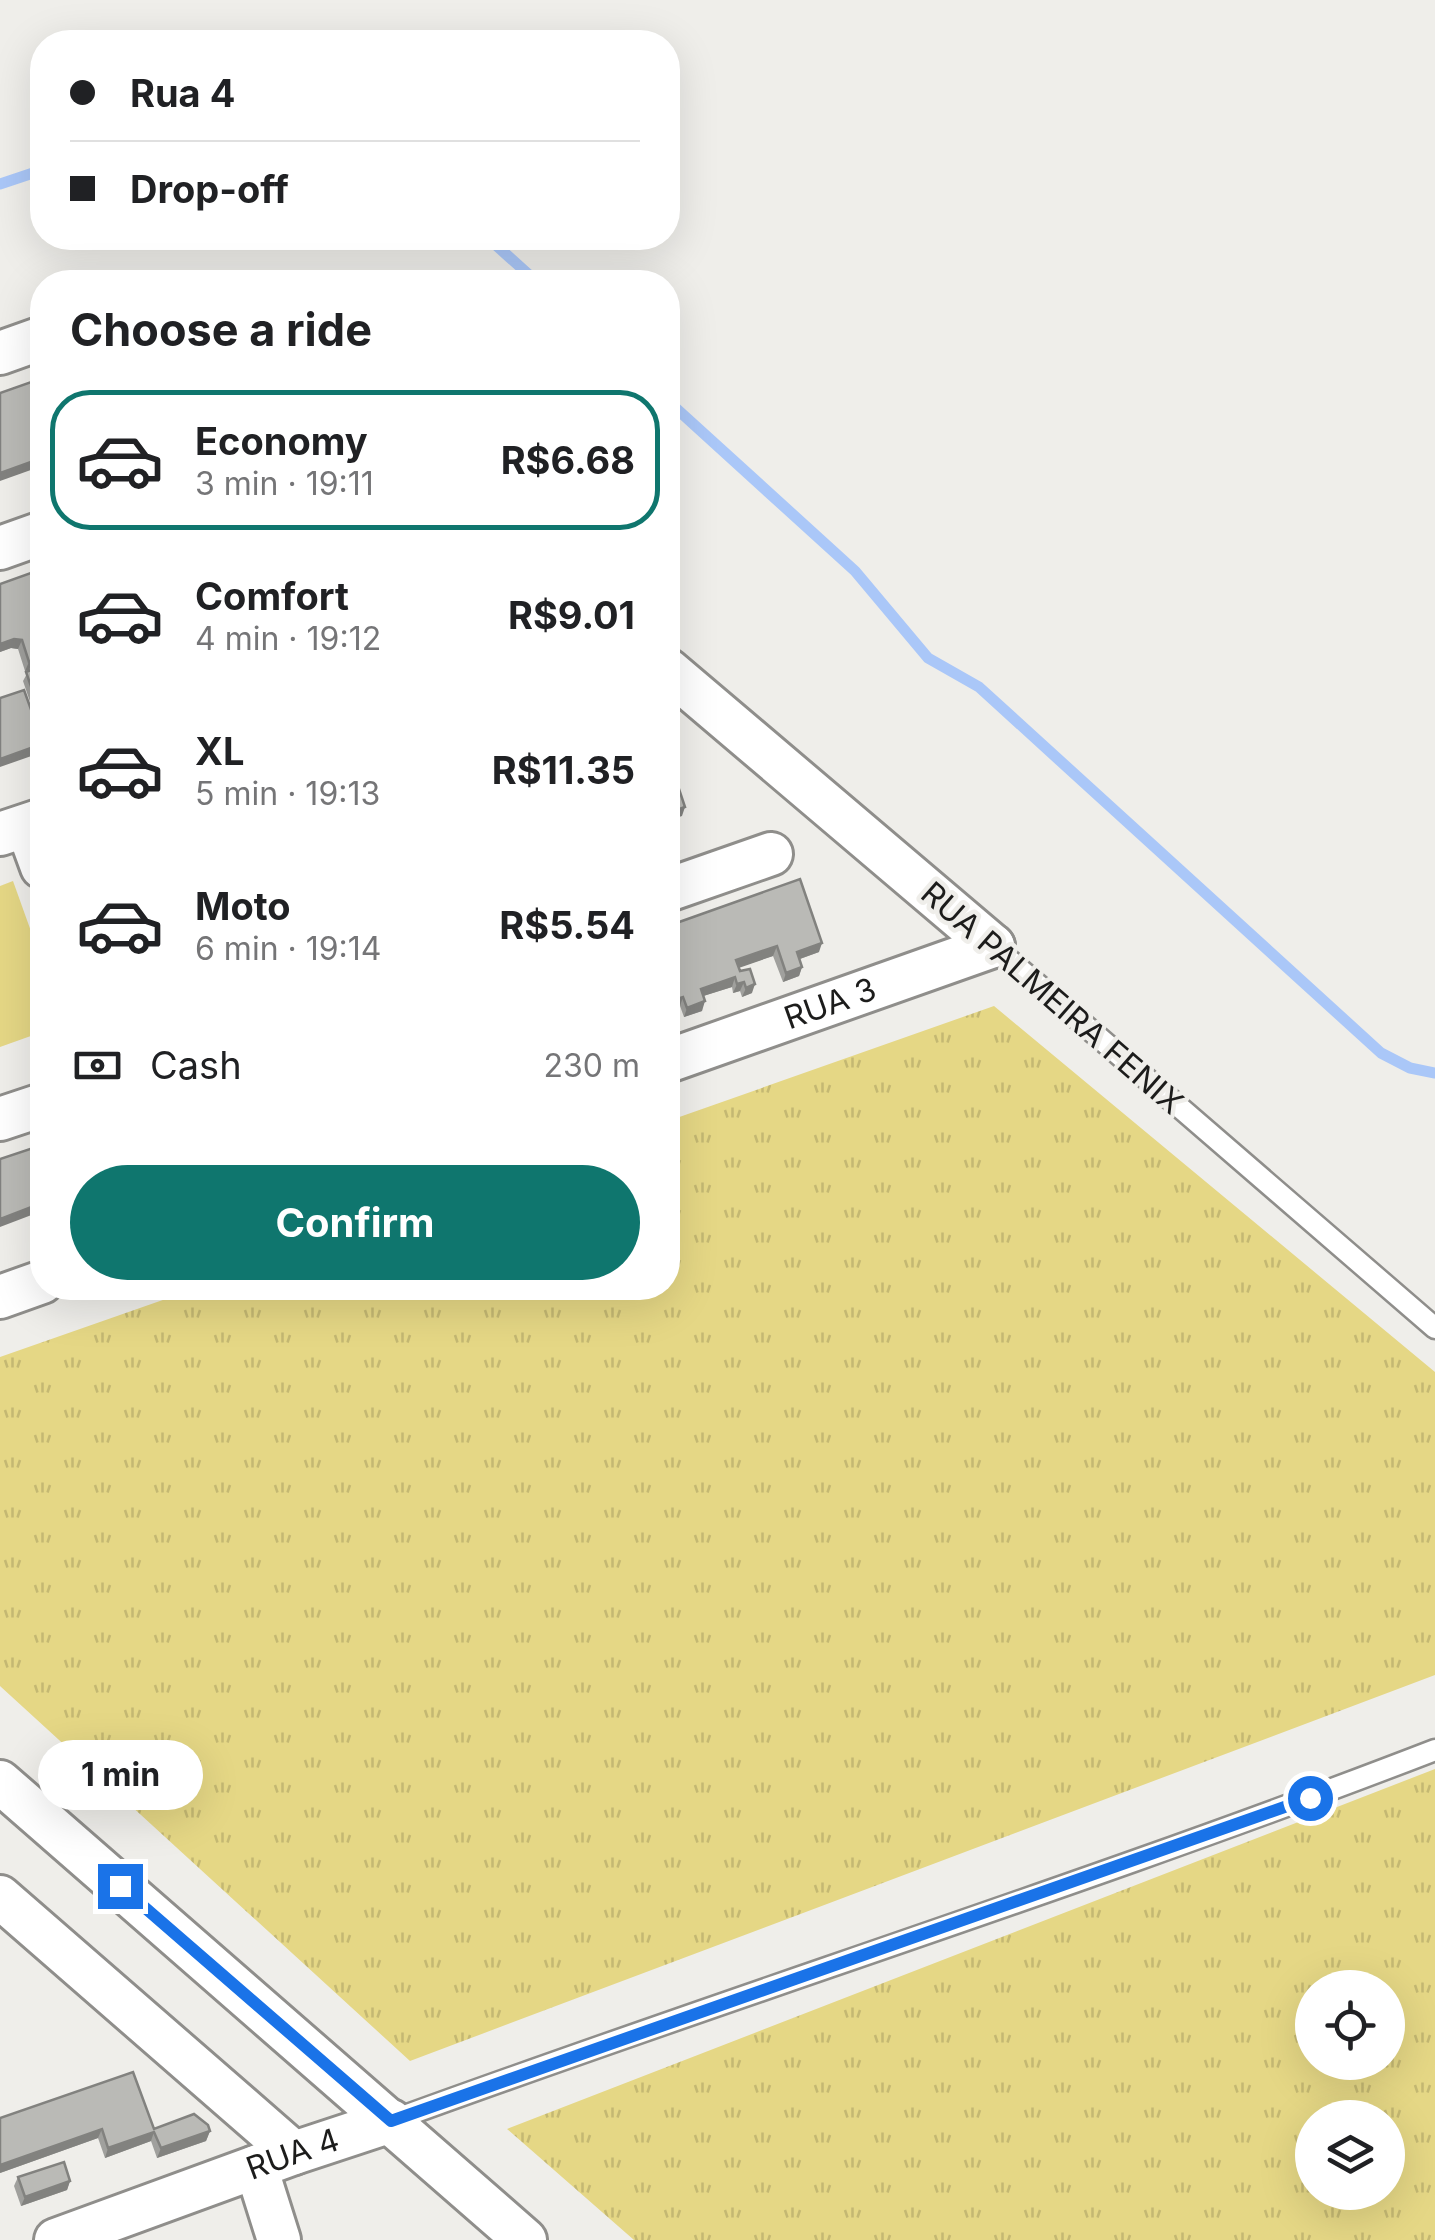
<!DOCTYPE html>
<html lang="en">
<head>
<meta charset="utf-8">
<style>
	:root { --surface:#fff; --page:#f2f2f2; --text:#202124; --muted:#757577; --line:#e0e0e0; --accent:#0f766e }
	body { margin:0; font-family:Inter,sans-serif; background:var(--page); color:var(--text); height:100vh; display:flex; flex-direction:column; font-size:38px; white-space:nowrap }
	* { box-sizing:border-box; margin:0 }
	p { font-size:32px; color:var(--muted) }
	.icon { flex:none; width:55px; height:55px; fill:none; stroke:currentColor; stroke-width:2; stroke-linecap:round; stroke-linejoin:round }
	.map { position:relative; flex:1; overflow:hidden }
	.sheet { position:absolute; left:30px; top:270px; width:650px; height:1030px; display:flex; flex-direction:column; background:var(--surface); border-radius:40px; box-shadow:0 10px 40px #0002 }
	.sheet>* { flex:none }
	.guide { position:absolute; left:30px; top:30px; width:650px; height:220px; border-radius:40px; box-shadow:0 10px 40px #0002; display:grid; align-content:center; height:220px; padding:0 40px; background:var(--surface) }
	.controls { position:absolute; left:1295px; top:1970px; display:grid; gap:20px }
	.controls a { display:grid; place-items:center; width:110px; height:110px; border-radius:50%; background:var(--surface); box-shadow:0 10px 40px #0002; font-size:50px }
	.end { position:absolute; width:45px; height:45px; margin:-22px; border:12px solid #1a73e8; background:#fff; box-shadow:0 0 0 5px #fff }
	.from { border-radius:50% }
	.bubble { position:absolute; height:70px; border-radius:35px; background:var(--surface); box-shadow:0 10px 40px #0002; font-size:32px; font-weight:700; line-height:70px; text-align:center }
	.guide b { display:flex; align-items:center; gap:35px; height:95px; font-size:38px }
	.guide b+b { border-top:2px solid var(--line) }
	.guide i { width:25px; height:25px; background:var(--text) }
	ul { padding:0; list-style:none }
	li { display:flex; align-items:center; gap:30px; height:140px; margin:0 20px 15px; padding:0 20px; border:5px solid transparent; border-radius:40px }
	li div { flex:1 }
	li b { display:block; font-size:38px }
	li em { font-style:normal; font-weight:700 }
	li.current { border-color:var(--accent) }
	li>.icon { width:90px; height:90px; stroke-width:1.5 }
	h2 { padding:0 40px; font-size:45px; line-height:120px }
	.pay { display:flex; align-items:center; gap:25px; height:110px; padding:0 40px; font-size:38px }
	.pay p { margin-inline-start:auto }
	.cta { display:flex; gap:20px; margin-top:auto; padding:20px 40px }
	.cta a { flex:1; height:115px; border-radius:60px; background:var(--accent); color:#fff; font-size:40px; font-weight:700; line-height:115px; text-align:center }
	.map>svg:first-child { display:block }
</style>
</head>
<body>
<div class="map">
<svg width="1435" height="2240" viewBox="0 0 1435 2240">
	<defs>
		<pattern id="grass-tufts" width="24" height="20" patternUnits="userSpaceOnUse" patternTransform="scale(2.5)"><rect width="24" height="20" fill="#e5d785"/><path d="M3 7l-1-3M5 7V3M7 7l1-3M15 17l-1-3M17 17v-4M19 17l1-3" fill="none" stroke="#c4b872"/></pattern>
	</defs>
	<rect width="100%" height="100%" fill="#efeeea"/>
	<g fill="url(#grass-tufts)" fill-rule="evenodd">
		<polygon points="994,1006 1435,1372 1435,1675 410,2061 0,1686 0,1357 197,1288 668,1288 668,1121"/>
		<path d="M1435,1769V2240H634L507,2129ZM1312,1988H1388V2062H1312ZM1312,2118H1388V2192H1312Z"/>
	</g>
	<polygon fill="#e5d785" points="13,881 42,962 42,1032 0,1047 0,886"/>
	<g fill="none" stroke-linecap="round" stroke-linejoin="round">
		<g stroke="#aac7f8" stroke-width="11">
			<polyline points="0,184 42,170"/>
			<polyline points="488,238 537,282"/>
			<polyline points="668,401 855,571 928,658 979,687 1381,1053 1410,1068 1435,1073"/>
		</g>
		<defs>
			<g id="service">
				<polyline points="993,946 1435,1328"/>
				<path d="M391,2121C738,1994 1091,1883 1435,1750"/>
			</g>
			<g id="minor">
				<polyline points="0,353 42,338"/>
				<polyline points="0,548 42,533"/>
				<polyline points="668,670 993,946"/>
				<polyline points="27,826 42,867"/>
				<polyline points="0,834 42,820"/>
				<polyline points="668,890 771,854"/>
				<path id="s1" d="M668,1061L993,946"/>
				<polyline points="0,1119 42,1105"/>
				<polyline points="0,1297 42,1282"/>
				<polyline points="0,1782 525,2240"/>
				<polyline points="0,1897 294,2153"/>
				<polyline points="256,2167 279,2240"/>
				<path id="s2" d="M56,2240L294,2153L391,2121"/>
			</g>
		</defs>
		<use href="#service" stroke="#8f8e8b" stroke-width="25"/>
		<use href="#minor" stroke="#8f8e8b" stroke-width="48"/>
		<use href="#service" stroke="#fff" stroke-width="20"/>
		<use href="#minor" stroke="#fff" stroke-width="42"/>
	</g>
	<g fill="#a0a09d">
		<polygon points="42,569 42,737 23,681 29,670 25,671 18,649 11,648 0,652 0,584"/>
		<polygon points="668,926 819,952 800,959 802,967 799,976 783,982 773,956 739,967 752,993 742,997 740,991 733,993 732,987 703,996 702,1011 684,1017 680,1006 673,1009 670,1019 668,1020"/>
		<polygon points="0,2118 154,2129 210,2131 206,2141 157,2158 151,2141 105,2158 98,2138 0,2173"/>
		<polygon points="18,2177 70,2181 67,2190 21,2206 14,2186"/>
	</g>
	<g fill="#82827f">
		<polygon points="42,458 42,466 0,481 0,473"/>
		<polygon points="14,639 22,640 18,649 11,648 0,652 0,644"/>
		<polygon points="41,657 37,667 30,666 29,670 25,671 29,662"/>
		<polygon points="42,744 40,753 0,767 0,759"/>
		<polygon points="685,807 682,816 668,821 668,813"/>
		<polygon points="822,943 819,952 794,961 797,952"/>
		<polygon points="777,946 773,956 733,970 736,960"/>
		<polygon points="802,967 799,976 783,982 786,973"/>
		<polygon points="735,977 732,987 697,998 701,989"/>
		<polygon points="744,982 740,991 733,993 737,984"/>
		<polygon points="755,984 752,993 742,997 746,988"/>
		<polygon points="683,997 680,1006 668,1010 670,1001"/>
		<polygon points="705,1001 702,1011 684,1017 687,1008"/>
		<polygon points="42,1203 42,1211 0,1227 0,1219"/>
		<polygon points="102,2129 98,2138 0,2173 0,2165"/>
		<polygon points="210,2131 206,2141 157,2158 161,2148"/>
		<polygon points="154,2132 151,2141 105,2158 108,2148"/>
		<polygon points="70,2181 67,2190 21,2206 25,2197"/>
	</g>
	<g fill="#babab6" stroke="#82827f" stroke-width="2.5">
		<polygon points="34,381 37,389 42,387 42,458 0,473 0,393"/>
		<polygon points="42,569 42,662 41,657 29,662 22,640 14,639 0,644 0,584"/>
		<polygon points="42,662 42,718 26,672 31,670 30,666"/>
		<polygon points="24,690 42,740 42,744 0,759 0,698"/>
		<polygon points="668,756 685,807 668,813"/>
		<polygon points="800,879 822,943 797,952 802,967 786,973 777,946 736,960 740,971 750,969 755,984 746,988 744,982 737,984 735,977 701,989 705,1001 687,1008 683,997 670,1001 673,1010 668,1012 668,926"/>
		<polygon points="33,1148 42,1174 42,1203 0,1219 0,1159"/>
		<polygon points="133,2072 154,2129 194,2114 208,2125 210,2131 161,2148 154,2132 108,2148 102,2129 0,2165 0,2118"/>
		<polygon points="64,2162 70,2181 25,2197 18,2177"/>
	</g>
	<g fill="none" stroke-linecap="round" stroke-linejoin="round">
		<polyline stroke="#1a73e8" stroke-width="12" points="120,1886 391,2121 1310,1798"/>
	</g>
	<g text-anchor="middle" stroke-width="9" stroke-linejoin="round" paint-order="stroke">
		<g font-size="32" fill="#1c1c1b" stroke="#efeeea">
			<text transform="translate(1052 998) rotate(41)" y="11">RUA PALMEIRA FENIX</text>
			<text dy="11" stroke="none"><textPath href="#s1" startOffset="172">RUA 3</textPath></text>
			<text dy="11" stroke="none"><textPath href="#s2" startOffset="252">RUA 4</textPath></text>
		</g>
	</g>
</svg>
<div class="controls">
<a><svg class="icon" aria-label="locate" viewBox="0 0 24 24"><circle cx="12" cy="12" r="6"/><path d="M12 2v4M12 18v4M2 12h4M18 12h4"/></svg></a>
<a><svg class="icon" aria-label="layers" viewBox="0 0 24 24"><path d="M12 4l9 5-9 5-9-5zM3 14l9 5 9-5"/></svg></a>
</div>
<i class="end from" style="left:1310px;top:1798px"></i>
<i class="end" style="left:120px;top:1886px"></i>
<div class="bubble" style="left:38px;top:1740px;width:165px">1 min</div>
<div class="guide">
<b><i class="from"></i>Rua 4</b>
<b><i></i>Drop-off</b>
</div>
<section class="sheet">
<h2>Choose a ride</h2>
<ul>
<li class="current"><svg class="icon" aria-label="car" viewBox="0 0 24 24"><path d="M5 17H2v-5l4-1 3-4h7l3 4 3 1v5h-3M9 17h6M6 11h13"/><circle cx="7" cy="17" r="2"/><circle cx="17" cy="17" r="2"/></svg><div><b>Economy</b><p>3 min · 19:11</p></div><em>R$6.68</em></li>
<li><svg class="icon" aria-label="car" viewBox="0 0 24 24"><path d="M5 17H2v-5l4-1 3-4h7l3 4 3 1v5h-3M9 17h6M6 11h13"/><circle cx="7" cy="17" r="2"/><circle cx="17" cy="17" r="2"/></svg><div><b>Comfort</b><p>4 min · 19:12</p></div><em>R$9.01</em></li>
<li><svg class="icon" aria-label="car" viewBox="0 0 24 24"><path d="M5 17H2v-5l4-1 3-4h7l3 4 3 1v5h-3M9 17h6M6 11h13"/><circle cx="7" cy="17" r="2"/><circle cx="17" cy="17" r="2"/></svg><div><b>XL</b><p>5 min · 19:13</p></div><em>R$11.35</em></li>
<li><svg class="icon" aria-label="car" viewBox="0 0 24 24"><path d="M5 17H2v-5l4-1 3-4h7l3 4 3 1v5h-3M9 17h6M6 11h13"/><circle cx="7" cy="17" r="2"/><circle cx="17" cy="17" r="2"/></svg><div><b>Moto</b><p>6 min · 19:14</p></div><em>R$5.54</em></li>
</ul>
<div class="pay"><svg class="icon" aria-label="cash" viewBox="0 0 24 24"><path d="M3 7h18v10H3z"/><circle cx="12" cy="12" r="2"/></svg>Cash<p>230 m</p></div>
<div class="cta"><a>Confirm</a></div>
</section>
</div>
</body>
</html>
